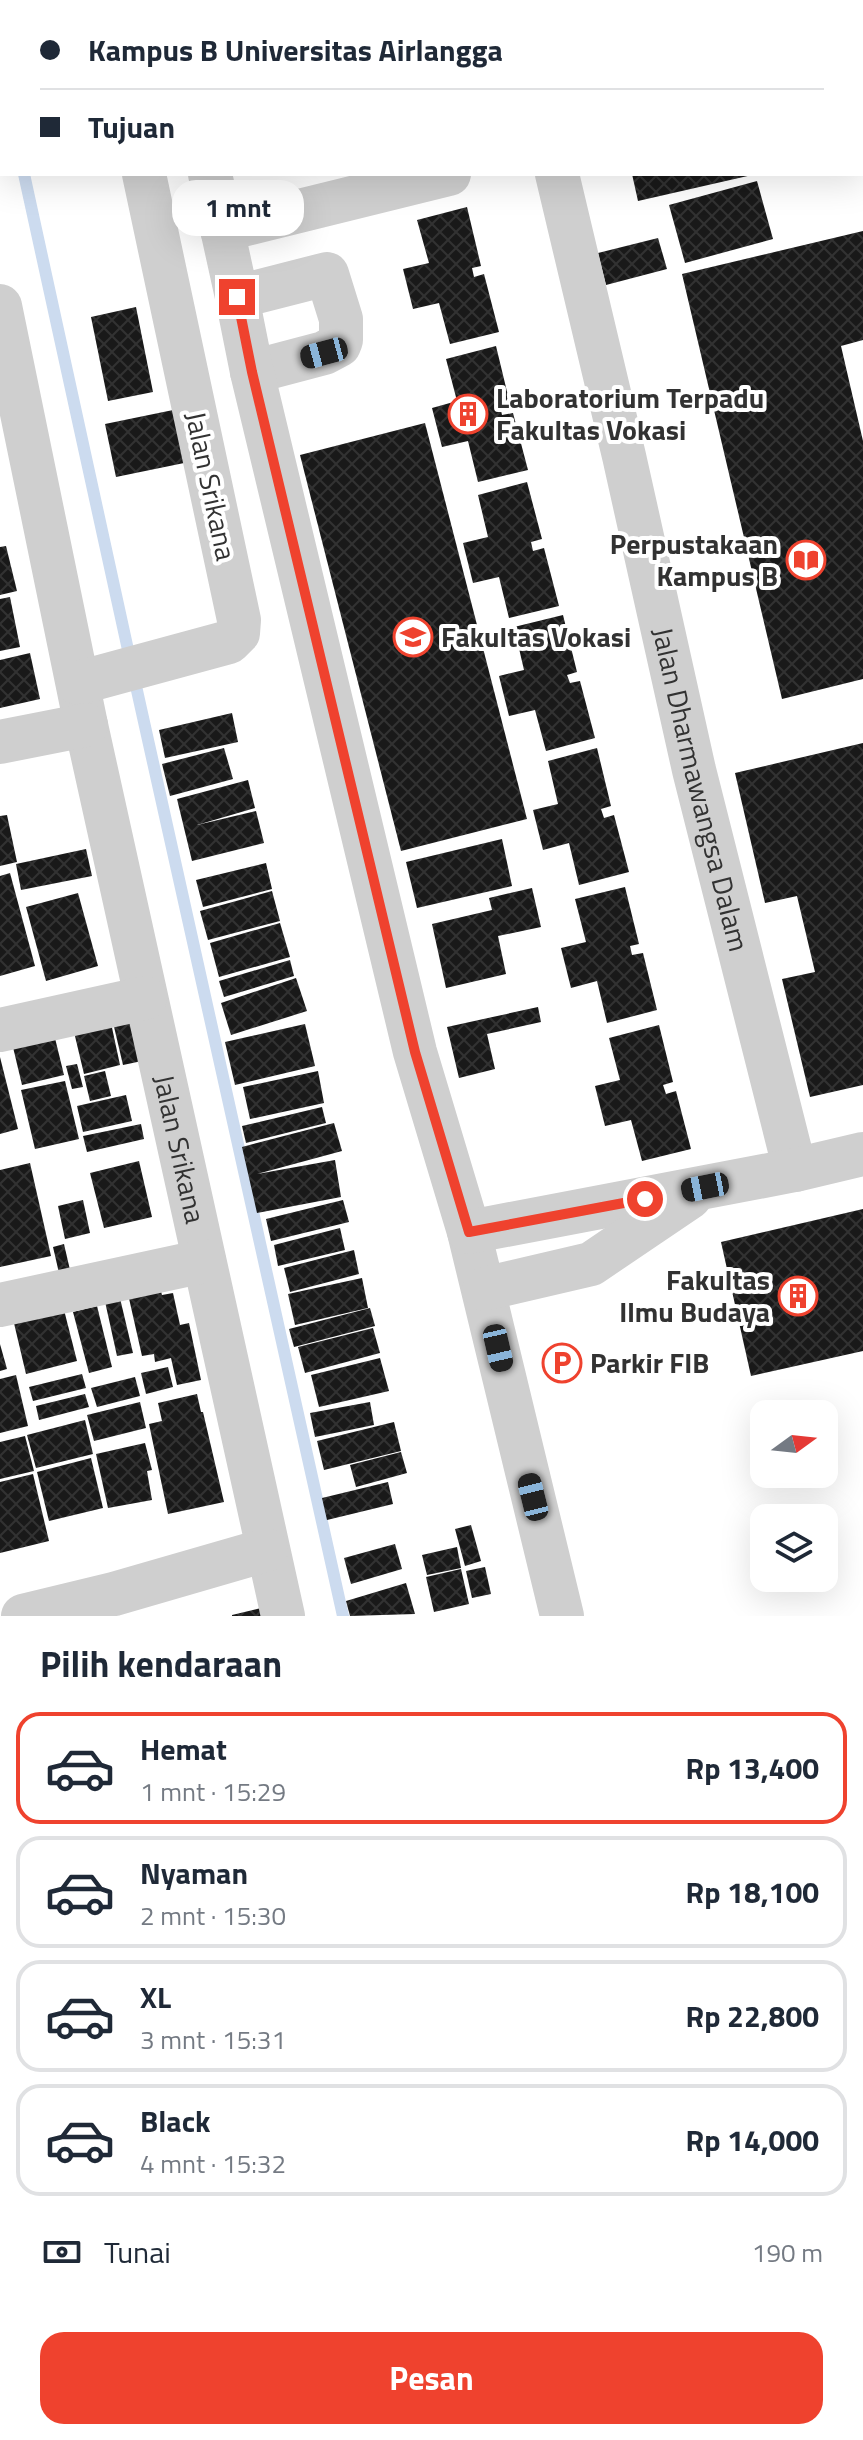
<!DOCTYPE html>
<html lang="id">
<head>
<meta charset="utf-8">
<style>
	:root { --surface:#fff; --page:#f2f2f3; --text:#1f2937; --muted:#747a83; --line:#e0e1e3; --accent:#ef422e }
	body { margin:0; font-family:"Titillium Web",sans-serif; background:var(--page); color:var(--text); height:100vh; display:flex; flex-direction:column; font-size:30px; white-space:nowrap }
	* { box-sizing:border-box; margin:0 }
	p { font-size:26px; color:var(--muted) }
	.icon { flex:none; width:44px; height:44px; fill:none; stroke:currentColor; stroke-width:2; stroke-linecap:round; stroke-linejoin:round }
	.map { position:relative; height:1616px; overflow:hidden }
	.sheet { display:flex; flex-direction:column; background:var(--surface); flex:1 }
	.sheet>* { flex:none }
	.hud { position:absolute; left:0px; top:0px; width:864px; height:176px; box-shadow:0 8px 32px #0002; display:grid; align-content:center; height:176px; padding:0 40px; background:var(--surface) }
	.needle { width:52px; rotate:75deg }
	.fabs { position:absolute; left:750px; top:1400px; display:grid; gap:16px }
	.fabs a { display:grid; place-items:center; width:88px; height:88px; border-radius:16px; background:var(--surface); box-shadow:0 8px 32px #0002; font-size:40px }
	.end { position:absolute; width:36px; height:36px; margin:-18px; border:10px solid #ef422e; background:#fff; box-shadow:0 0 0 4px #fff }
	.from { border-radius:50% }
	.bubble { position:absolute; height:56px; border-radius:24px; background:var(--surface); box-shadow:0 8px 32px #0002; font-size:26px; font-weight:700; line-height:56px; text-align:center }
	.car { position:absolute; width:24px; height:48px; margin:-24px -12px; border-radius:10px; box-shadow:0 0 6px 2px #0007; background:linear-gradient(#222 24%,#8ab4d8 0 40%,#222 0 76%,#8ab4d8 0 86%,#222 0) }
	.hud b { display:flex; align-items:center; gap:28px; height:76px; font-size:30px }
	.hud b+b { border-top:2px solid var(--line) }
	.hud i { width:20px; height:20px; background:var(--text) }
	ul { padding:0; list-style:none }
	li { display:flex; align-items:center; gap:24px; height:112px; margin:0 16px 12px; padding:0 24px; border:4px solid var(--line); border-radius:24px }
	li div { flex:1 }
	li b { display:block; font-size:30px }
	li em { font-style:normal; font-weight:700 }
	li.current { border-color:var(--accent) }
	li>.icon { width:72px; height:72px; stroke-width:1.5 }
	h2 { padding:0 40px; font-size:36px; line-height:96px }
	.pay { display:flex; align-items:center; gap:20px; height:88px; padding:0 40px; font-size:30px }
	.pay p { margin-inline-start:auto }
	.action { display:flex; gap:16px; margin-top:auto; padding:16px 40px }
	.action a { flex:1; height:92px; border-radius:24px; background:var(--accent); color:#fff; font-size:32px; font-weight:700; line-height:92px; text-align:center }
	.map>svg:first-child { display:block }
</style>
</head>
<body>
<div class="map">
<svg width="863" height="1616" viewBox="0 0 863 1616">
	<defs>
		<pattern id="building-cross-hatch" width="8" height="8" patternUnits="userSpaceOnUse" patternTransform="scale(2)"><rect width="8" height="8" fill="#191919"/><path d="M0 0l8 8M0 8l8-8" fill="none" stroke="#323232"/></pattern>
	</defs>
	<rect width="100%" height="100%" fill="#fff"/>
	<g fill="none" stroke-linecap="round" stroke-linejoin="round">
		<g stroke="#ccdbef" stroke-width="12">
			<polyline points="0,64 2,74"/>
			<polyline points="24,174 130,659"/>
			<polyline points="134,677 343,1616"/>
		</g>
	</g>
	<g fill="url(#building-cross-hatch)">
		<polygon points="632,174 752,174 752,175 638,201"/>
		<polygon points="757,181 773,239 685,263 669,205"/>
		<polygon points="467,207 481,266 472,268 474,277 484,274 499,332 450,344 439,303 413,309 403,269 429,263 417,220"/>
		<polygon points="863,231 863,340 841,346 863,441 863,679 782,699 682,274"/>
		<polygon points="658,238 667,269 606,285 598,253"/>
		<polygon points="136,307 153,392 108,401 91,317"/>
		<polygon points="496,346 510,404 500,406 502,415 513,413 528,470 478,482 468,441 442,447 432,408 457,401 446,359"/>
		<polygon points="178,409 189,462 116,477 105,424"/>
		<polygon points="425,423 527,819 401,851 300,455"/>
		<polygon points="527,482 542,539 531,542 533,551 544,548 559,606 509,618 499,577 473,583 463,543 488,537 478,495"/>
		<polygon points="6,546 17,591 0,595 0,547"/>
		<polygon points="10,597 20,647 0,651 0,599"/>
		<polygon points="563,615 577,672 567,675 570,683 580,681 595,738 546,751 535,710 509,716 499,676 524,670 514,627"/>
		<polygon points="30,653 40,699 0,708 0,660"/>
		<polygon points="232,713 238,742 165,758 159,730"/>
		<polygon points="863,743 863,1085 810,1097 782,979 815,972 797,896 765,903 735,773"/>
		<polygon points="224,748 233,779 170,796 162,764"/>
		<polygon points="597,748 611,806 601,809 604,818 614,815 629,872 579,885 569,843 543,850 533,810 558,804 548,761"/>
		<polygon points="248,780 255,808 197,825 256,811 264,843 192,861 177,799"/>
		<polygon points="7,815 17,862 0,866 0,816"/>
		<polygon points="502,839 512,886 417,908 406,862"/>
		<polygon points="86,849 92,876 21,890 16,864"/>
		<polygon points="266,863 272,889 203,907 196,880"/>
		<polygon points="10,873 35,966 0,976 0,876"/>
		<polygon points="625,887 639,944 630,946 632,955 643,953 657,1010 607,1023 597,981 571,988 561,948 586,942 575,899"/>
		<polygon points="532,888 541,927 498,936 506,974 446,988 432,924 492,910 489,898"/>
		<polygon points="272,891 280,921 208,940 200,911"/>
		<polygon points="78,893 98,966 46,981 26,907"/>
		<polygon points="280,923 290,957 219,977 210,943"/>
		<polygon points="290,960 294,976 224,997 219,981"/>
		<polygon points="296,978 307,1011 231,1035 221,1003"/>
		<polygon points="538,1007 541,1022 487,1034 495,1069 459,1078 447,1027"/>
		<polygon points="130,1010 142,1061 123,1065 111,1014"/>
		<polygon points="111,1023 120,1065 84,1074 74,1032"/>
		<polygon points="305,1024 315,1066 235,1085 225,1042"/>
		<polygon points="659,1025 673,1082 663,1085 666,1094 676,1091 691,1149 642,1161 631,1120 605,1126 595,1086 620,1080 609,1038"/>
		<polygon points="54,1034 64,1075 22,1085 12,1043"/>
		<polygon points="0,1057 18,1129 0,1134"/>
		<polygon points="77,1064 83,1087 72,1089 66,1066"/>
		<polygon points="105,1071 111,1096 90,1101 84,1076"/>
		<polygon points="318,1071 324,1103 250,1119 243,1087"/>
		<polygon points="65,1081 79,1139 35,1149 21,1090"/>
		<polygon points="126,1095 132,1121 83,1132 77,1106"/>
		<polygon points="322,1107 326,1123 246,1143 242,1126"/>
		<polygon points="334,1123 342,1151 257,1174 335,1160 341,1197 257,1213 242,1147"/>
		<polygon points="141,1124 144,1139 87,1152 83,1136"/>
		<polygon points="139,1161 152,1217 104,1228 90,1173"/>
		<polygon points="30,1163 51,1256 0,1267 0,1170"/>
		<polygon points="83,1200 90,1233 65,1239 58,1206"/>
		<polygon points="343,1200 349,1222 271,1241 266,1219"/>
		<polygon points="863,1209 863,1351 751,1376 721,1242"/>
		<polygon points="340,1228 345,1250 278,1266 274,1245"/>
		<polygon points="64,1244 70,1270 59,1273 53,1247"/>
		<polygon points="354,1250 359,1274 290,1292 284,1268"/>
		<polygon points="362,1278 368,1308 295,1325 288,1294"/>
		<polygon points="160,1287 162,1295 173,1293 180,1325 189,1323 201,1380 177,1385 171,1358 155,1362 154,1354 142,1356 128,1294"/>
		<polygon points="119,1294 133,1353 117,1356 104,1297"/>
		<polygon points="63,1306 77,1361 26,1374 13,1319"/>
		<polygon points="97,1306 112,1367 89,1373 73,1312"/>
		<polygon points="370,1308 375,1326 294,1347 289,1329"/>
		<polygon points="373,1328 380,1353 305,1373 298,1347"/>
		<polygon points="0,1344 7,1369 0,1371"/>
		<polygon points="380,1358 389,1391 319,1407 311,1375"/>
		<polygon points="168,1367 173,1387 146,1394 141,1373"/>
		<polygon points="82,1374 86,1388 33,1401 29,1387"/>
		<polygon points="16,1375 28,1426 0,1433 0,1379"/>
		<polygon points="135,1377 140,1396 97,1407 91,1388"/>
		<polygon points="85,1394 89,1407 39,1420 36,1406"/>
		<polygon points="197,1394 201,1412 203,1412 224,1502 168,1514 149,1424 162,1421 158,1403"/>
		<polygon points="140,1402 146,1428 94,1441 87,1415"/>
		<polygon points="370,1402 374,1425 315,1437 310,1413"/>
		<polygon points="85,1420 93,1454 36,1468 27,1435"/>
		<polygon points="394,1422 401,1451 324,1470 317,1441"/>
		<polygon points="25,1436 34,1471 0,1479 0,1442"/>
		<polygon points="145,1443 152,1470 147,1471 152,1500 108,1508 96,1454"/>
		<polygon points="401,1452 407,1473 356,1487 350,1465"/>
		<polygon points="91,1458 103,1508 49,1521 37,1472"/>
		<polygon points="33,1474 49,1541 0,1553 0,1482"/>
		<polygon points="388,1482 393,1504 327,1520 322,1498"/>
		<polygon points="471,1525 481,1561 465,1566 455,1529"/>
		<polygon points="395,1544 402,1569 351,1584 344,1558"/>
		<polygon points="457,1547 461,1568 427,1575 422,1555"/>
		<polygon points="485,1567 491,1594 472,1598 466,1571"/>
		<polygon points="461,1569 469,1604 434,1612 426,1577"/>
		<polygon points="406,1583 415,1614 350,1616 346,1601"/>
		<polygon points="261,1608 263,1616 232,1616 232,1615"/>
	</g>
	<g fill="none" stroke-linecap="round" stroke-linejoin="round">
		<g stroke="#cfcfcf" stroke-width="44">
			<polyline points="105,0 106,2"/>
			<polyline points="514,0 515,2"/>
			<polyline points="210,174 237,297 327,274 341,319 341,340 339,345 324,353 252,372"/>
			<path id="s1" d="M557,174L624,456L694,770L795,1170"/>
			<polyline points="222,230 449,174"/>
			<polyline points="237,297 252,372 415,1052 469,1232 562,1616"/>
			<path id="s2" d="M0,306L86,725L283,1616"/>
			<polyline points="78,683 229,642 238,633 239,620 144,174"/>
			<polyline points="0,742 86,725"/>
			<polyline points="0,1030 145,998"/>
			<polyline points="469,1232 795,1170 863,1154"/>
			<polyline points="484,1289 591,1264 690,1197"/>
			<polyline points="0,1305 204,1261"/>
			<polyline points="23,1616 114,1594 266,1550"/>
		</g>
	</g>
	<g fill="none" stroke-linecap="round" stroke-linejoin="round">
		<polyline stroke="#ef422e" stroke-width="10" points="237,297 252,372 415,1052 469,1232 645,1199"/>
	</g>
	<defs>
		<symbol id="building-ring" viewBox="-11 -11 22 22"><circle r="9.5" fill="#fff" stroke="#ef422e" stroke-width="1.5"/><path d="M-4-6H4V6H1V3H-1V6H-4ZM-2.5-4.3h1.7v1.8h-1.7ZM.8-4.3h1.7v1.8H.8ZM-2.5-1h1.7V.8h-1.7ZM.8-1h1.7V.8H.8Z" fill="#ef422e"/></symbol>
		<symbol id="library-ring" viewBox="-11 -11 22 22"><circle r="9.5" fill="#fff" stroke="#ef422e" stroke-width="1.5"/><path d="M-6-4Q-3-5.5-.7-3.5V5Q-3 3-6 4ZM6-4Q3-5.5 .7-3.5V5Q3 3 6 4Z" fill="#ef422e"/></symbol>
		<symbol id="university-ring" viewBox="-11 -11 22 22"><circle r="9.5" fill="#fff" stroke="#ef422e" stroke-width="1.5"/><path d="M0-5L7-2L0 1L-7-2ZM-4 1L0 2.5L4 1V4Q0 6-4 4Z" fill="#ef422e"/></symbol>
		<symbol id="parking-ring" viewBox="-11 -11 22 22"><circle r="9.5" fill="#fff" stroke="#ef422e" stroke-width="1.5"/><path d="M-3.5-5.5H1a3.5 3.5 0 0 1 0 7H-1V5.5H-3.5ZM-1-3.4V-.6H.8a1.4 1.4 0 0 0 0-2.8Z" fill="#ef422e"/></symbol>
	</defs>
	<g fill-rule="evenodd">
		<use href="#building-ring" x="446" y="392" width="44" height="44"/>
		<use href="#library-ring" x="784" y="538" width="44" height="44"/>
		<use href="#university-ring" x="391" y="615" width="44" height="44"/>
		<use href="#building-ring" x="776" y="1274" width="44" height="44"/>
		<use href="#parking-ring" x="540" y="1341" width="44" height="44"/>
	</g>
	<g text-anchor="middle" stroke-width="8" stroke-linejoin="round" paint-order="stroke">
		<g font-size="28" font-weight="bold" fill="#323232" stroke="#fff" text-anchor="start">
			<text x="496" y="408">Laboratorium Terpadu<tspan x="496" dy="32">Fakultas Vokasi</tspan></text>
			<text x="778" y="554" text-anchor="end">Perpustakaan<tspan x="778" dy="32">Kampus B</tspan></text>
			<text x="441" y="647">Fakultas Vokasi</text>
			<text x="770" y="1290" text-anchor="end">Fakultas<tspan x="770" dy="32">Ilmu Budaya</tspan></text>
			<text x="590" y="1373">Parkir FIB</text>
		</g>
		<g font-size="28" fill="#323232" stroke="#fff">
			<text transform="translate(211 486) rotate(78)" y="10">Jalan Srikana</text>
			<text dy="10" stroke="none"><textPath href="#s1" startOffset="632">Jalan Dharmawangsa Dalam</textPath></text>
			<text dy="10" stroke="none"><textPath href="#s2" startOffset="862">Jalan Srikana</textPath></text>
		</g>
	</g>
</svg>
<div class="fabs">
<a><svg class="needle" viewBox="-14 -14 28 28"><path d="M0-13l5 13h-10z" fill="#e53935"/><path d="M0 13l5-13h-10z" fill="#747a83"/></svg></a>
<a><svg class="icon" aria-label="layers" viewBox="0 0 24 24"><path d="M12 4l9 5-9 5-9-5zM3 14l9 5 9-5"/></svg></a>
</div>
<i class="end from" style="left:645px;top:1199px"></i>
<i class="end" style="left:237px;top:297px"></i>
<div class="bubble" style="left:172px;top:180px;width:132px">1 mnt</div>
<i class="car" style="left:324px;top:353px;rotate:255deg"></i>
<i class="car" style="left:705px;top:1187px;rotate:259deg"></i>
<i class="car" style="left:498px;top:1348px;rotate:167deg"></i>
<i class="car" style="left:533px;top:1497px;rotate:346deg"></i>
<div class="hud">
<b><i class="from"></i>Kampus B Universitas Airlangga</b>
<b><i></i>Tujuan</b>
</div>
</div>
<section class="sheet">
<h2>Pilih kendaraan</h2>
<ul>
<li class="current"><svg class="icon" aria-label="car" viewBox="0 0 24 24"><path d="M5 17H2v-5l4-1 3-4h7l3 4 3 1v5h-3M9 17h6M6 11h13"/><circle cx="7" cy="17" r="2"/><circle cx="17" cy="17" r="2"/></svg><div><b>Hemat</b><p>1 mnt · 15:29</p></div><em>Rp 13,400</em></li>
<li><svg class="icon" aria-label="car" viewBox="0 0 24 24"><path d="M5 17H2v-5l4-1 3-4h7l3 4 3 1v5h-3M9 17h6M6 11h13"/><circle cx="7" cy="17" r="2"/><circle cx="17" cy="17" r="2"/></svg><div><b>Nyaman</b><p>2 mnt · 15:30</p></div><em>Rp 18,100</em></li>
<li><svg class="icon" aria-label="car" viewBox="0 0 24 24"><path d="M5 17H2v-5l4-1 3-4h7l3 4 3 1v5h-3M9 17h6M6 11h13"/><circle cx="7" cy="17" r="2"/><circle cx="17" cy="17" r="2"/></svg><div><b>XL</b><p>3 mnt · 15:31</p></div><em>Rp 22,800</em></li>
<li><svg class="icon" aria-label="car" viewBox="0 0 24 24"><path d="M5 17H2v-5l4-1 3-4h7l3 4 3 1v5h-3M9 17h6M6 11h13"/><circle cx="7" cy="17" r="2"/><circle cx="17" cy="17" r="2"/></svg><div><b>Black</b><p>4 mnt · 15:32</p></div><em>Rp 14,000</em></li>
</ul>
<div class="pay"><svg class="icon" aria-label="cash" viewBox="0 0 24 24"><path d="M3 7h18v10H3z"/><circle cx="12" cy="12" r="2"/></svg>Tunai<p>190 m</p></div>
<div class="action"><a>Pesan</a></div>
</section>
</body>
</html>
